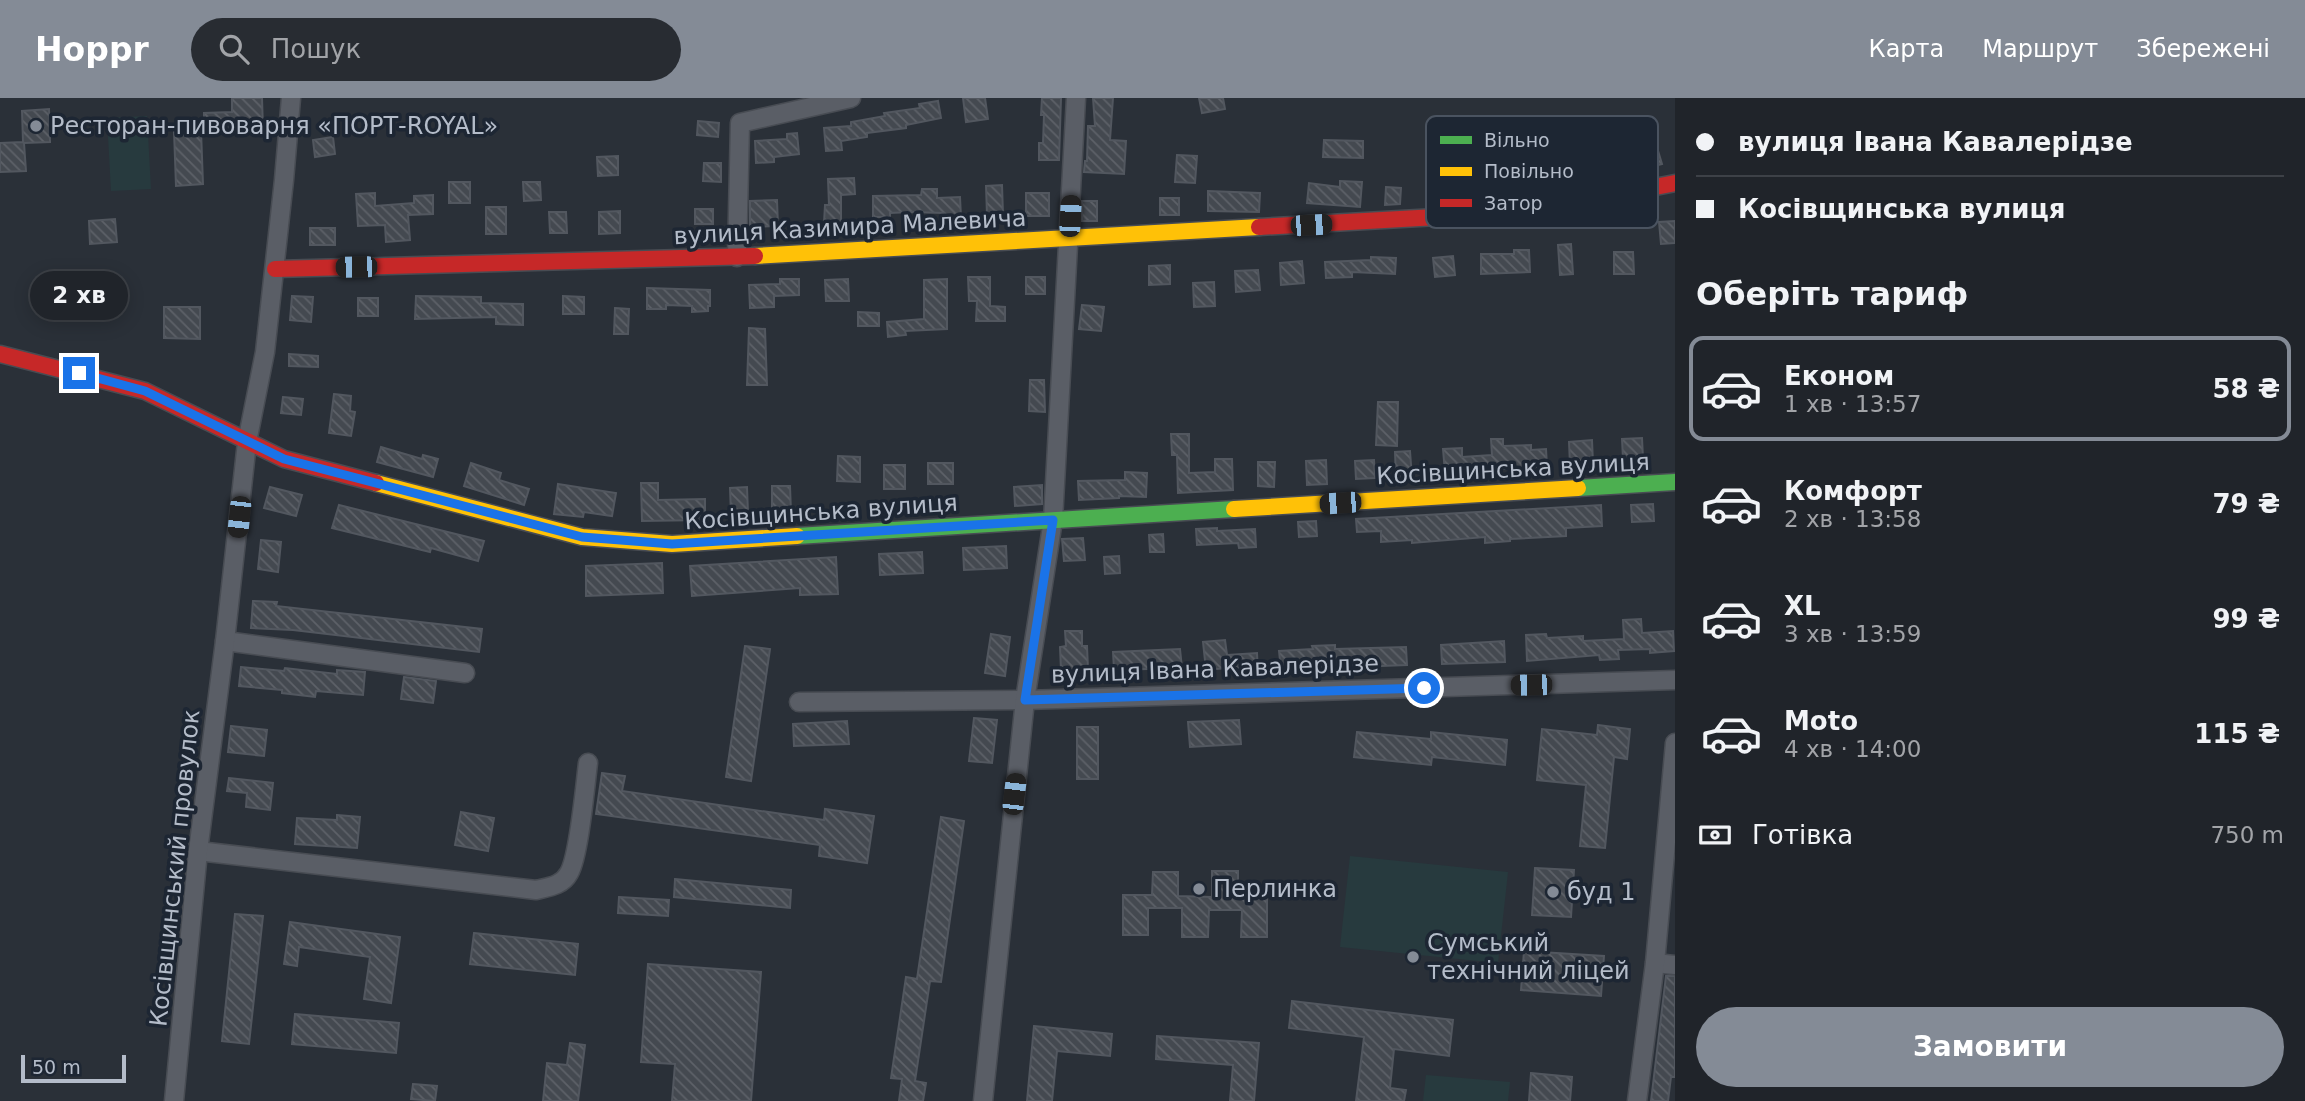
<!DOCTYPE html>
<html lang="uk">
<head>
<meta charset="utf-8">
<style>
	:root { --surface:#20242a; --page:#282c32; --text:#f1f3f6; --muted:#a2a4a8; --line:#3d4147; --accent:#848b96 }
	body { margin:0; font-family:"DejaVu Sans",sans-serif; background:var(--page); color:var(--text); height:100vh; display:flex; flex-direction:column; font-size:26px; white-space:nowrap }
	* { box-sizing:border-box; margin:0 }
	p { font-size:23px; color:var(--muted) }
	.icon { flex:none; width:38px; height:38px; fill:none; stroke:currentColor; stroke-width:2; stroke-linecap:round; stroke-linejoin:round }
	.map { position:relative; flex:1; overflow:hidden }
	.panel { display:flex; flex-direction:column; background:var(--surface); width:630px }
	.panel>* { flex:none }
	.top-card { display:grid; align-content:center; height:154px; padding:0 21px; background:var(--surface) }
	.scale { position:absolute; left:21px; bottom:18px; width:105px; box-sizing:border-box; padding-left:7px; border:4px solid #b4bcc9; border-top:0; font-size:19px; line-height:24px; white-space:nowrap; color:#b4bcc9; -webkit-text-stroke:5px #1d2633; paint-order:stroke }
	.end { position:absolute; width:32px; height:32px; margin:-16px; border:9px solid #1a73e8; background:#fff; box-shadow:0 0 0 4px #fff }
	.from { border-radius:50% }
	.bubble { position:absolute; height:49px; border-radius:24px; background:var(--surface); box-shadow:0 4px 18px #0003,0 0 0 2px var(--line); font-size:23px; font-weight:700; line-height:49px; text-align:center }
	.car { position:absolute; width:21px; height:42px; margin:-21px -10px; border-radius:9px; box-shadow:0 0 5px 2px #0007; background:linear-gradient(#222 24%,#8ab4d8 0 40%,#222 0 76%,#8ab4d8 0 86%,#222 0) }
	.top-card b { display:flex; align-items:center; gap:24px; height:66px; font-size:26px }
	.top-card b+b { border-top:2px solid var(--line) }
	.top-card i { width:18px; height:18px; background:var(--text) }
	ul { padding:0; list-style:none }
	li { display:flex; align-items:center; gap:21px; height:105px; margin:0 14px 10px; padding:0 7px; border:4px solid transparent; border-radius:14px }
	li div { flex:1 }
	li b { display:block; font-size:26px }
	li em { font-style:normal; font-weight:700 }
	li.selected { border-color:var(--accent) }
	li>.icon { width:63px; height:63px; stroke-width:1.5 }
	h2 { padding:0 21px; font-size:32px; line-height:84px }
	.pay { display:flex; align-items:center; gap:18px; height:77px; padding:0 21px; font-size:26px }
	.pay p { margin-inline-start:auto }
	.action { display:flex; gap:14px; margin-top:auto; padding:14px 21px }
	.action a { flex:1; height:80px; border-radius:42px; background:var(--accent); color:#fff; font-size:28px; font-weight:700; line-height:80px; text-align:center }
	header { display:flex; align-items:center; gap:42px; box-sizing:border-box; height:98px; padding:0 35px; background:var(--accent); color:#fff }
	header strong { font-size:33px }
	nav { display:flex; gap:38px; margin-inline-start:auto; font-size:24px }
	.search { width:490px; height:63px; background:var(--page); display:flex; align-items:center; gap:18px; box-sizing:border-box; padding:0 24px; border-radius:38px; color:var(--muted); font-size:26px }
	main { display:flex; flex:1; min-height:0 }
	.map>svg:first-child { display:block }
</style>
</head>
<body>
<header>
<strong>Hoppr</strong>
<div class="search"><svg class="icon" aria-label="search" viewBox="0 0 24 24"><circle cx="10" cy="10" r="6"/><path d="M15 15l6 6"/></svg>Пошук</div>
<nav><a>Карта</a><a>Маршрут</a><a>Збережені</a></nav>
</header>
<main>
<div class="map">
<svg width="1675" height="1003" viewBox="0 0 1675 1003">
	<defs>
		<pattern id="building-back-hatch" width="6" height="6" patternUnits="userSpaceOnUse" patternTransform="scale(1.75)"><rect width="6" height="6" fill="#444950"/><path d="M-1 5l2 2M0 0l6 6M5-1l2 2" fill="none" stroke="#5d6168"/></pattern>
	</defs>
	<rect width="100%" height="100%" fill="#2a3038"/>
	<g fill="#273a3e">
		<polygon points="147,18 151,91 111,93 107,20"/>
		<polygon points="1350,758 1508,774 1498,865 1340,849"/>
		<polygon points="1426,977 1510,984 1508,1003 1423,1003"/>
	</g>
	<g fill="url(#building-back-hatch)" stroke="#52575f" stroke-width="2">
		<polygon points="232,0 262,0 263,31 204,33 204,15 232,14"/>
		<polygon points="963,0 985,0 988,21 966,24"/>
		<polygon points="1042,0 1061,0 1059,62 1039,62 1039,45 1043,45 1044,17 1041,17"/>
		<polygon points="1093,0 1113,0 1110,42 1126,43 1124,76 1084,74 1085,63 1087,63 1088,28 1095,28"/>
		<polygon points="1199,0 1223,0 1225,11 1202,15"/>
		<polygon points="938,3 941,20 906,27 906,30 867,35 867,39 841,43 842,52 826,53 824,30 851,28 851,24 885,18 884,15 920,10 919,6"/>
		<polygon points="49,11 50,44 24,45 26,73 0,74 0,45 23,44 22,13"/>
		<polygon points="698,23 719,25 718,39 697,37"/>
		<polygon points="201,32 203,86 176,88 174,33"/>
		<polygon points="797,35 799,56 774,59 774,64 756,65 755,43 787,41 787,36"/>
		<polygon points="333,39 335,56 315,59 313,42"/>
		<polygon points="1324,42 1363,43 1363,60 1323,59"/>
		<polygon points="1656,46 1662,66 1614,78 1610,53 1623,50 1624,56"/>
		<polygon points="1177,57 1197,58 1195,85 1175,84"/>
		<polygon points="618,58 618,77 598,78 597,59"/>
		<polygon points="704,65 721,65 721,84 703,83"/>
		<polygon points="854,80 855,96 841,97 841,125 824,125 825,107 829,107 828,81"/>
		<polygon points="1340,83 1362,84 1360,109 1307,105 1309,85 1340,89"/>
		<rect x="449" y="84" width="21" height="21"/>
		<polygon points="523,84 540,84 541,102 524,103"/>
		<polygon points="1002,87 1003,116 987,117 986,88"/>
		<polygon points="1386,89 1401,90 1400,106 1385,107"/>
		<polygon points="922,91 937,91 937,100 960,99 961,119 944,121 944,115 911,114 890,115 890,119 873,119 873,98 921,97"/>
		<polygon points="1208,93 1260,95 1259,114 1208,113"/>
		<polygon points="375,95 375,108 414,105 414,98 433,97 433,116 408,117 410,142 386,144 385,127 358,128 356,96"/>
		<rect x="1026" y="95" width="23" height="23"/>
		<rect x="1160" y="100" width="19" height="17"/>
		<polygon points="777,102 778,128 750,129 750,103"/>
		<rect x="1082" y="103" width="15" height="20"/>
		<rect x="486" y="109" width="20" height="27"/>
		<rect x="695" y="111" width="18" height="15"/>
		<polygon points="620,113 620,135 599,136 599,114"/>
		<polygon points="549,114 566,114 567,135 550,135"/>
		<polygon points="115,121 117,144 90,146 89,123"/>
		<polygon points="1675,123 1675,145 1661,146 1659,124"/>
		<rect x="310" y="130" width="25" height="17"/>
		<polygon points="1571,146 1573,176 1560,177 1558,147"/>
		<polygon points="1514,152 1529,152 1530,174 1481,176 1481,156 1514,156"/>
		<polygon points="1614,154 1633,154 1634,176 1614,176"/>
		<polygon points="1453,158 1455,177 1435,179 1433,160"/>
		<polygon points="1371,159 1396,160 1395,176 1352,174 1352,179 1326,180 1325,164 1371,162"/>
		<polygon points="1302,163 1304,185 1281,187 1280,165"/>
		<polygon points="1170,167 1170,186 1149,187 1149,168"/>
		<polygon points="1258,172 1260,192 1236,194 1235,173"/>
		<polygon points="968,179 990,179 990,208 1005,209 1005,223 976,223 977,203 969,203"/>
		<rect x="1026" y="179" width="19" height="17"/>
		<polygon points="780,181 799,181 799,197 774,198 774,209 750,210 749,187 780,186"/>
		<polygon points="848,181 849,203 826,203 825,182"/>
		<polygon points="947,181 947,231 905,233 906,237 888,239 887,224 924,221 924,182"/>
		<polygon points="1214,184 1215,208 1194,209 1193,185"/>
		<polygon points="647,190 710,192 710,208 708,208 708,213 692,214 692,208 666,207 666,211 647,211"/>
		<polygon points="292,198 313,199 311,224 290,222"/>
		<polygon points="416,198 481,199 481,205 523,206 523,227 496,226 496,219 415,221"/>
		<polygon points="563,198 584,199 584,216 563,216"/>
		<rect x="358" y="200" width="20" height="18"/>
		<polygon points="1082,207 1104,209 1101,233 1079,231"/>
		<polygon points="164,209 200,209 200,241 164,240"/>
		<polygon points="615,210 629,211 628,236 614,236"/>
		<polygon points="858,214 879,215 879,228 858,228"/>
		<polygon points="749,230 765,231 767,287 747,287"/>
		<polygon points="289,256 318,258 318,269 289,268"/>
		<polygon points="1030,282 1044,282 1045,314 1029,313"/>
		<polygon points="334,296 351,298 350,313 355,314 351,338 329,335"/>
		<polygon points="283,299 303,301 301,317 281,315"/>
		<polygon points="1378,304 1398,304 1397,348 1376,347"/>
		<polygon points="1171,336 1189,336 1189,375 1215,374 1215,361 1232,361 1233,392 1178,395 1177,357 1172,357"/>
		<polygon points="1642,340 1643,360 1623,361 1622,341"/>
		<polygon points="1491,341 1503,341 1503,348 1531,347 1531,352 1546,351 1547,368 1445,375 1443,351 1462,350 1462,359 1492,357"/>
		<polygon points="1592,342 1593,365 1570,367 1569,344"/>
		<polygon points="381,349 422,361 423,357 438,361 433,379 377,364"/>
		<polygon points="1410,353 1412,380 1396,381 1395,354"/>
		<polygon points="838,358 860,359 860,384 837,383"/>
		<polygon points="1326,362 1327,386 1307,387 1306,363"/>
		<polygon points="1374,362 1375,380 1356,381 1355,363"/>
		<polygon points="1258,364 1275,364 1274,389 1258,388"/>
		<polygon points="471,365 501,375 499,382 529,391 524,407 464,388"/>
		<rect x="928" y="365" width="25" height="21"/>
		<rect x="884" y="367" width="21" height="24"/>
		<polygon points="1125,374 1147,375 1146,399 1119,398 1119,400 1079,402 1078,383 1125,382"/>
		<polygon points="641,385 658,385 658,402 705,401 705,422 642,423"/>
		<polygon points="558,386 616,395 612,418 584,414 583,419 554,416"/>
		<polygon points="1042,387 1042,406 1015,408 1014,389"/>
		<polygon points="772,388 790,388 791,414 772,414"/>
		<polygon points="270,389 302,397 296,418 264,410"/>
		<polygon points="747,389 748,415 731,416 730,390"/>
		<polygon points="1653,406 1654,423 1632,424 1631,407"/>
		<polygon points="339,407 484,443 478,463 431,450 430,454 332,430"/>
		<polygon points="1601,407 1602,428 1566,430 1566,438 1510,441 1510,443 1485,445 1485,439 1412,445 1412,442 1381,444 1381,433 1357,434 1356,421"/>
		<polygon points="1316,423 1317,438 1299,439 1298,424"/>
		<polygon points="1217,430 1217,433 1255,431 1256,449 1239,450 1238,445 1197,447 1196,431"/>
		<polygon points="1163,436 1164,454 1150,454 1149,437"/>
		<polygon points="1083,440 1085,462 1064,463 1062,441"/>
		<polygon points="261,442 281,444 278,474 258,471"/>
		<polygon points="1006,448 1007,470 964,472 963,450"/>
		<polygon points="922,454 923,475 880,477 879,456"/>
		<polygon points="1119,458 1120,475 1105,476 1104,459"/>
		<polygon points="836,459 838,496 800,497 800,490 692,498 690,468"/>
		<polygon points="662,465 663,495 586,498 586,468"/>
		<polygon points="253,503 277,504 276,508 482,531 479,554 293,532 251,530"/>
		<polygon points="1641,521 1642,535 1673,533 1674,553 1650,555 1650,551 1618,552 1619,561 1600,562 1599,557 1527,563 1526,537 1546,536 1547,540 1583,538 1583,543 1624,541 1623,522"/>
		<polygon points="1065,533 1082,533 1082,548 1087,548 1088,571 1061,572 1060,549 1066,548"/>
		<polygon points="991,536 1010,539 1005,578 985,575"/>
		<polygon points="1225,542 1227,557 1257,555 1258,575 1239,575 1239,569 1206,572 1203,544"/>
		<polygon points="1504,543 1505,564 1442,566 1441,547"/>
		<polygon points="1335,547 1335,551 1406,549 1407,567 1354,569 1354,567 1281,572 1279,553 1313,551 1312,548"/>
		<polygon points="745,548 770,551 751,683 726,679"/>
		<polygon points="1180,551 1182,570 1114,572 1113,554"/>
		<polygon points="241,569 284,573 285,570 337,576 337,572 365,574 363,597 316,593 315,599 282,595 282,592 239,588"/>
		<polygon points="404,579 436,583 433,605 401,601"/>
		<polygon points="974,620 997,622 992,665 969,663"/>
		<polygon points="1239,622 1241,646 1190,649 1188,624"/>
		<polygon points="847,623 849,646 794,648 793,626"/>
		<polygon points="1598,627 1630,631 1627,661 1614,659 1605,750 1580,748 1586,687 1537,682 1542,631 1597,637"/>
		<polygon points="231,628 267,632 264,658 228,654"/>
		<rect x="1077" y="629" width="21" height="52"/>
		<polygon points="1357,634 1431,641 1431,634 1507,642 1505,667 1432,659 1431,667 1354,659"/>
		<polygon points="602,675 625,678 622,693 824,722 825,711 874,718 867,765 819,758 820,747 596,716"/>
		<polygon points="229,680 273,685 270,712 246,709 247,695 227,693"/>
		<polygon points="461,714 494,720 488,753 455,747"/>
		<polygon points="337,717 360,719 357,750 295,746 297,720 337,722"/>
		<polygon points="941,719 964,723 941,884 930,883 915,983 926,985 923,1003 899,1003 902,981 891,980 906,879 917,881"/>
		<polygon points="1535,770 1574,772 1571,819 1532,817"/>
		<polygon points="1212,773 1238,773 1238,801 1267,801 1267,839 1241,839 1242,812 1209,812 1208,839 1182,839 1182,810 1148,810 1148,837 1123,837 1123,797 1152,797 1153,774 1178,774 1178,798 1212,799"/>
		<polygon points="675,781 791,792 790,810 674,799"/>
		<polygon points="619,799 669,802 668,818 618,815"/>
		<polygon points="235,816 263,818 249,946 222,943"/>
		<polygon points="290,824 400,839 391,905 364,901 370,859 299,849 297,868 284,866"/>
		<polygon points="474,835 578,846 575,877 470,866"/>
		<polygon points="1524,853 1604,858 1601,898 1521,892"/>
		<polygon points="648,866 761,874 751,1003 672,1003 675,966 641,964"/>
		<polygon points="1666,878 1675,878 1675,979 1671,979 1668,1003 1651,1003"/>
		<polygon points="1292,903 1453,922 1449,958 1394,951 1390,990 1406,992 1404,1003 1356,1003 1364,939 1289,930"/>
		<polygon points="295,916 399,925 396,955 292,946"/>
		<polygon points="1034,928 1112,936 1110,958 1057,953 1052,1003 1027,1003"/>
		<polygon points="1157,938 1259,945 1254,1003 1230,1003 1233,967 1156,961"/>
		<polygon points="570,945 585,947 578,1003 543,1003 547,965 567,967"/>
		<polygon points="1531,975 1572,979 1570,1003 1529,1003"/>
		<polygon points="413,986 437,988 435,1003 411,1001"/>
	</g>
	<g fill="none" stroke-linecap="round" stroke-linejoin="round">
		<defs>
			<g id="street">
				<polyline points="737,159 740,25 851,0"/>
				<polyline points="225,543 465,575"/>
				<polyline points="799,604 1025,602 1675,582"/>
				<path d="M198,753L536,792C548,789 562,788 569,775C579,758 585,689 588,665"/>
				<polyline points="1655,865 1675,867"/>
				<polyline points="174,1003 198,753 225,543 247,344 265,254 284,82 291,0"/>
				<polyline points="983,1003 1025,602 1053,422 1076,0"/>
				<polyline points="1637,1003 1655,865 1675,645"/>
			</g>
			<g id="fast">
				<polyline points="1578,390 1675,384"/>
				<polyline points="797,438 1234,411"/>
			</g>
			<g id="slow">
				<polyline points="755,158 1259,129"/>
				<polyline points="376,385 582,439 672,446 797,438"/>
				<polyline points="1234,411 1578,390"/>
			</g>
			<g id="jam">
				<polyline points="1259,129 1526,114 1675,85"/>
				<polyline points="275,171 755,158"/>
				<polyline points="0,256 145,293 284,361 376,385"/>
			</g>
		</defs>
		<use href="#street" stroke="#484c53" stroke-width="21"/>
		<use href="#fast" stroke="#484c53" stroke-width="19"/>
		<use href="#slow" stroke="#484c53" stroke-width="19"/>
		<use href="#jam" stroke="#484c53" stroke-width="19"/>
		<use href="#street" stroke="#5a5e66" stroke-width="18"/>
		<use href="#fast" stroke="#4caf50" stroke-width="16"/>
		<use href="#slow" stroke="#ffc107" stroke-width="16"/>
		<use href="#jam" stroke="#c62828" stroke-width="16"/>
	</g>
	<g fill="none" stroke-linecap="round" stroke-linejoin="round">
		<polyline stroke="#1a73e8" stroke-width="9" points="79,275 145,293 284,361 582,439 672,446 1053,422 1025,602 1424,590"/>
	</g>
	<g fill="#848b96" stroke="#1d2633" stroke-width="2.5">
		<circle cx="36" cy="28" r="7"/>
		<circle cx="1199" cy="791" r="7"/>
		<circle cx="1553" cy="794" r="7"/>
		<circle cx="1413" cy="859" r="7"/>
	</g>
	<g text-anchor="middle" stroke-width="7" stroke-linejoin="round" paint-order="stroke">
		<g font-size="24" fill="#b4bcc9" stroke="#1d2633" text-anchor="start">
			<text x="50" y="36">Ресторан-пивоварня «ПОРТ-ROYAL»</text>
			<text x="1213" y="799">Перлинка</text>
			<text x="1567" y="802">буд 1</text>
			<text x="1427" y="853">Сумський<tspan x="1427" dy="28">технічний ліцей</tspan></text>
		</g>
		<g font-size="24" fill="#b4bcc9" stroke="#1d2633">
			<text transform="translate(850 129) rotate(-3)" y="8">вулиця Казимира Малевича</text>
			<text transform="translate(1513 371) rotate(-3)" y="8">Косівщинська вулиця</text>
			<text transform="translate(821 414) rotate(-4)" y="8">Косівщинська вулиця</text>
			<text transform="translate(1215 571) rotate(-2)" y="8">вулиця Івана Кавалерідзе</text>
			<text transform="translate(175 770) rotate(-84)" y="8">Косівщинський провулок</text>
		</g>
	</g>
	<rect x="1426" y="18" width="232" height="112" rx="10" fill="#1d2633" stroke="#4a5360" stroke-width="2"/>
	<rect x="1440" y="38" width="32" height="8" fill="#4caf50"/>
	<rect x="1440" y="69" width="32" height="9" fill="#ffc107"/>
	<rect x="1440" y="101" width="32" height="8" fill="#c62828"/>
	<g font-size="19" fill="#b4bcc9">
		<text x="1484" y="49">Вільно</text>
		<text x="1484" y="80">Повільно</text>
		<text x="1484" y="112">Затор</text>
	</g>
</svg>
<div class="scale">50 m</div>
<i class="end from" style="left:1424px;top:590px"></i>
<i class="end" style="left:79px;top:275px"></i>
<div class="bubble" style="left:30px;top:173px;width:98px">2 хв</div>
<i class="car" style="left:1070px;top:118px;rotate:3deg"></i>
<i class="car" style="left:1311px;top:127px;rotate:87deg"></i>
<i class="car" style="left:356px;top:169px;rotate:269deg"></i>
<i class="car" style="left:1340px;top:405px;rotate:266deg"></i>
<i class="car" style="left:239px;top:419px;rotate:186deg"></i>
<i class="car" style="left:1531px;top:587px;rotate:269deg"></i>
<i class="car" style="left:1014px;top:696px;rotate:7deg"></i>
</div>
<section class="panel">
<div class="top-card">
<b><i class="from"></i>вулиця Івана Кавалерідзе</b>
<b><i></i>Косівщинська вулиця</b>
</div>
<h2>Оберіть тариф</h2>
<ul>
<li class="selected"><svg class="icon" aria-label="car" viewBox="0 0 24 24"><path d="M5 17H2v-5l4-1 3-4h7l3 4 3 1v5h-3M9 17h6M6 11h13"/><circle cx="7" cy="17" r="2"/><circle cx="17" cy="17" r="2"/></svg><div><b>Економ</b><p>1 хв · 13:57</p></div><em>58 ₴</em></li>
<li><svg class="icon" aria-label="car" viewBox="0 0 24 24"><path d="M5 17H2v-5l4-1 3-4h7l3 4 3 1v5h-3M9 17h6M6 11h13"/><circle cx="7" cy="17" r="2"/><circle cx="17" cy="17" r="2"/></svg><div><b>Комфорт</b><p>2 хв · 13:58</p></div><em>79 ₴</em></li>
<li><svg class="icon" aria-label="car" viewBox="0 0 24 24"><path d="M5 17H2v-5l4-1 3-4h7l3 4 3 1v5h-3M9 17h6M6 11h13"/><circle cx="7" cy="17" r="2"/><circle cx="17" cy="17" r="2"/></svg><div><b>XL</b><p>3 хв · 13:59</p></div><em>99 ₴</em></li>
<li><svg class="icon" aria-label="car" viewBox="0 0 24 24"><path d="M5 17H2v-5l4-1 3-4h7l3 4 3 1v5h-3M9 17h6M6 11h13"/><circle cx="7" cy="17" r="2"/><circle cx="17" cy="17" r="2"/></svg><div><b>Moto</b><p>4 хв · 14:00</p></div><em>115 ₴</em></li>
</ul>
<div class="pay"><svg class="icon" aria-label="cash" viewBox="0 0 24 24"><path d="M3 7h18v10H3z"/><circle cx="12" cy="12" r="2"/></svg>Готівка<p>750 m</p></div>
<div class="action"><a>Замовити</a></div>
</section>
</main>
</body>
</html>
